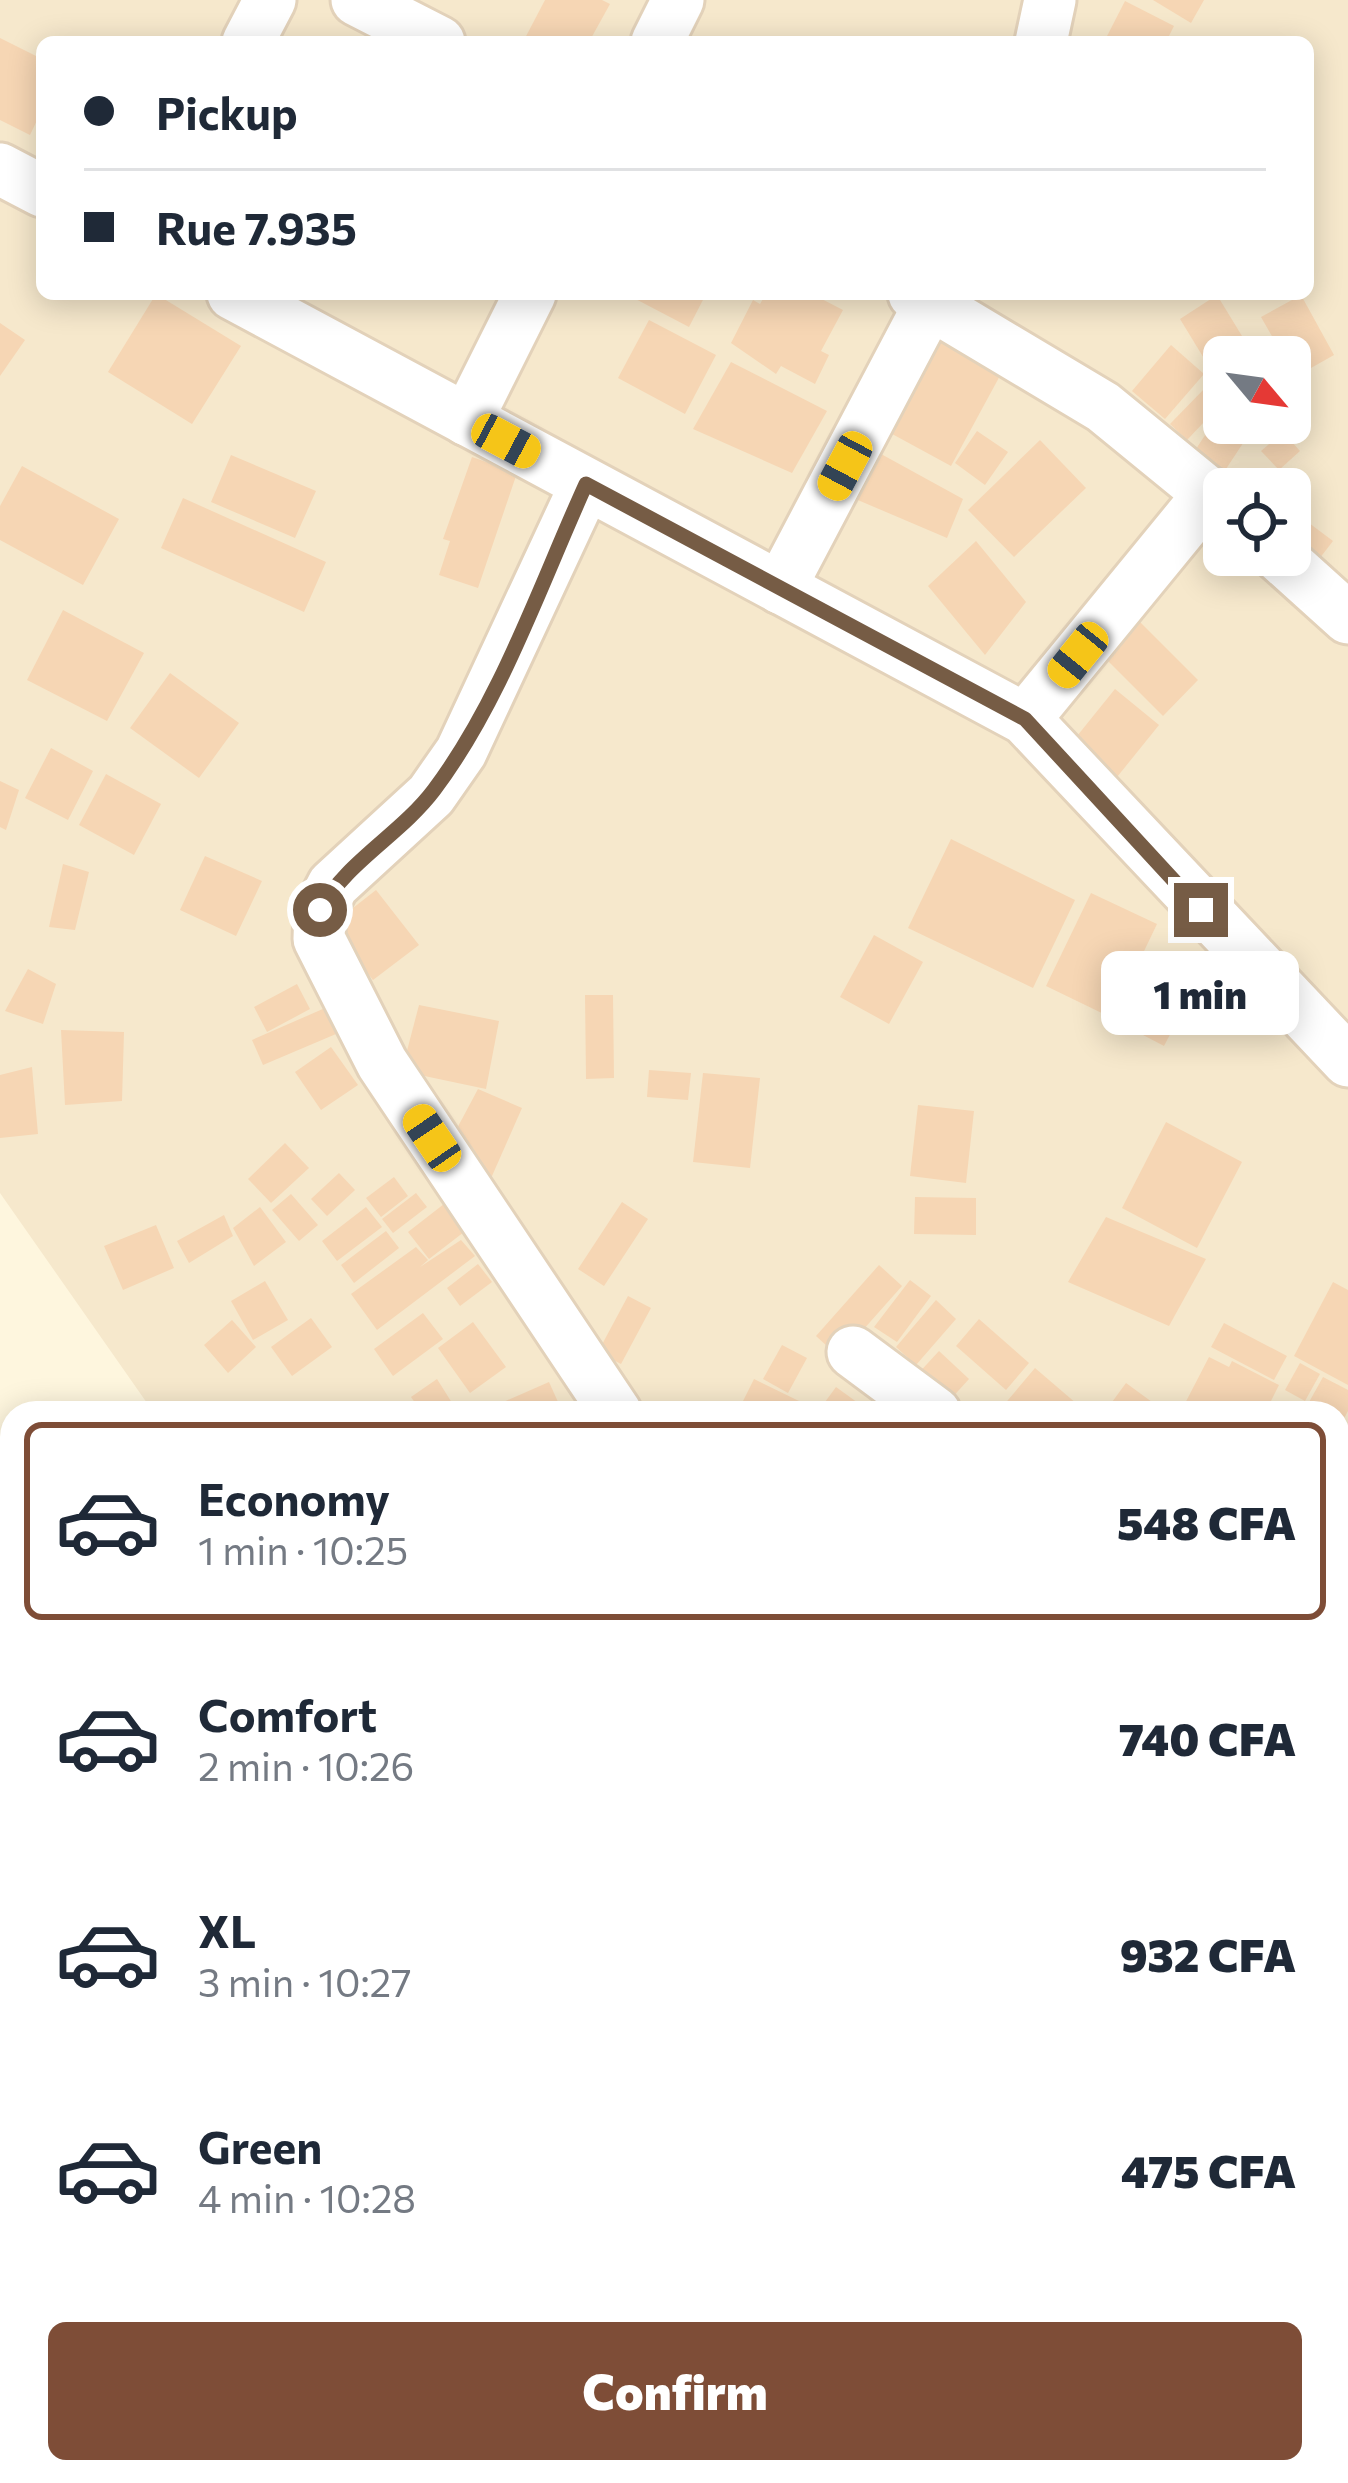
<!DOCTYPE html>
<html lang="en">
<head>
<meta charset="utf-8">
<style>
	:root { --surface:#fff; --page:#f6f6f7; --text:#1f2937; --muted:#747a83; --line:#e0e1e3; --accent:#7e4d37 }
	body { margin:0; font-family:Commissioner,sans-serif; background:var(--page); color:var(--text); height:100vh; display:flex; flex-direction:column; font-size:45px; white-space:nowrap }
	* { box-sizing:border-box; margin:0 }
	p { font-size:39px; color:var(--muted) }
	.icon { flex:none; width:66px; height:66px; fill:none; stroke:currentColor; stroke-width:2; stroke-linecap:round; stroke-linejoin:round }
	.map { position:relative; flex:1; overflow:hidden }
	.panel { position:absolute; left:0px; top:1401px; width:1350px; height:1083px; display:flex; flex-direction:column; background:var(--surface); border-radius:36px 36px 0 0; box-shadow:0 6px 30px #0003 }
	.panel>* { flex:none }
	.banner { position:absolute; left:36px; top:36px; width:1278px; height:264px; border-radius:18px; box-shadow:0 6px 30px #0003; display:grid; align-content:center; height:264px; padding:0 48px; background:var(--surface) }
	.needle { width:78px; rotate:119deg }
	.fabs { position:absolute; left:1203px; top:336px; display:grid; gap:24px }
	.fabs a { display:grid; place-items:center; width:108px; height:108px; border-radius:18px; background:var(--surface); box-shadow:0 6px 30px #0003; font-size:60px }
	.end { position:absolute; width:54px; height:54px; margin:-27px; border:15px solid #765c45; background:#fff; box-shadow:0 0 0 6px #fff }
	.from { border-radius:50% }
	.bubble { position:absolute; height:84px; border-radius:18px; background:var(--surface); box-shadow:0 6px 30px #0003; font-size:39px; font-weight:800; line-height:84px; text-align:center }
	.car { position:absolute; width:36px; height:72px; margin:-36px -18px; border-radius:15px; box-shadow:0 0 9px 3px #0007; background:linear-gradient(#f5c518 24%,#345 0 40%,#f5c518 0 76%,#345 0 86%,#f5c518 0) }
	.banner b { display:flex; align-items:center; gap:42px; height:114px; font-size:45px }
	.banner b+b { border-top:3px solid var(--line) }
	.banner i { width:30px; height:30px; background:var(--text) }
	ul { padding:21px 0 0; list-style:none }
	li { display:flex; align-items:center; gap:36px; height:198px; margin:0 24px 18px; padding:0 24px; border:6px solid transparent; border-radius:18px }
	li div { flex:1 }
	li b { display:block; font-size:45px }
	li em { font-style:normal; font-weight:800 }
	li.selected { border-color:var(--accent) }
	li>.icon { width:108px; height:108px; stroke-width:1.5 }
	.cta { display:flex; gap:24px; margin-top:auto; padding:24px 48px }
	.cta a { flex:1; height:138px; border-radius:18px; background:var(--accent); color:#fff; font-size:48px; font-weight:800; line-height:138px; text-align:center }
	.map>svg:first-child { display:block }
</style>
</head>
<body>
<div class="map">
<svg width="1348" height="2483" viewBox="0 0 1348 2483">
	<rect width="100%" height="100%" fill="#fef6de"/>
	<path fill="#f6e8cc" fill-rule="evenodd" d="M0,0H1348V2483H0V2055L12,2067V2472H1338V1413H154L0,1193ZM42,42H1308V294H42ZM1224,357H1290V423H1224ZM1224,489H1290V555H1224Z"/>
	<g fill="#f6d6b4">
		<polygon points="545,0 602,0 610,4 589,42 523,42"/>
		<polygon points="1153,0 1204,0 1191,23"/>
		<polygon points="1125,1 1174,26 1166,42 1104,42"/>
		<polygon points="0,38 42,59 42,110 30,135 0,120"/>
		<polygon points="156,294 241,346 192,424 108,372"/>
		<polygon points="626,294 706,294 689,327"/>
		<polygon points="766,294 812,294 843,310 821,351 829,355 815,384 781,366 776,374 731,343 753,300 760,304"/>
		<polygon points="1217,295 1242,336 1205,360 1180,319"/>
		<polygon points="1301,295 1334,355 1295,377 1290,357 1284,357 1261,317"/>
		<polygon points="649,320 716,355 685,414 618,378"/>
		<polygon points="0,323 25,340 0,376"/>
		<polygon points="933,335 1002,372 951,466 883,429"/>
		<polygon points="1171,345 1204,374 1165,419 1132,391"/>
		<polygon points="731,362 827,411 792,473 693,429"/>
		<polygon points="1206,387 1223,402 1187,440 1170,424"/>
		<polygon points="1221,411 1224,423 1239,423 1251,431 1224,472 1194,452"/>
		<polygon points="977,431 1008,452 985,485 955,463"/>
		<polygon points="1283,432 1300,451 1279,470 1261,451"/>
		<polygon points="1040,440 1086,488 1014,557 968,510"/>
		<polygon points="861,443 963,499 947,538 839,492"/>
		<polygon points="231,455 316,491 295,538 211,502"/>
		<polygon points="472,457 517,473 478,588 439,575 450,541 443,539"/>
		<polygon points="22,466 119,519 83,585 0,540 0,506"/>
		<polygon points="183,498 326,562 304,612 161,548"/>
		<polygon points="1297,514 1333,541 1316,563 1290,543 1290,524"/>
		<polygon points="976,541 1026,602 985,655 928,586"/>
		<polygon points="63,610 144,653 107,721 27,680"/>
		<polygon points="1129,611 1198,680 1163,716 1093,646"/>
		<polygon points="170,673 239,723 199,778 130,728"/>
		<polygon points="1115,689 1159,725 1113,782 1069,746"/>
		<polygon points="51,748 93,771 68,820 25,798"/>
		<polygon points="106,774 161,804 134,855 79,825"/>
		<polygon points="0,781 19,790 6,830 0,827"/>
		<polygon points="951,839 1075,900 1033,988 908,928"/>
		<polygon points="205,856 262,881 236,936 180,910"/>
		<polygon points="63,864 89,872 75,930 49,927"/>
		<polygon points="376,890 419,945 373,980 330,926"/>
		<polygon points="1091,893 1157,924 1112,1018 1046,986"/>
		<polygon points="874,935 923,962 889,1024 840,997"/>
		<polygon points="1159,958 1199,979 1164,1046 1124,1025"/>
		<polygon points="28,969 56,984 43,1024 5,1011"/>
		<polygon points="297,984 310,1009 267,1032 254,1007"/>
		<polygon points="585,995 613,995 614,1078 586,1079"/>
		<polygon points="419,1005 499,1021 486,1089 415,1074 403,1066"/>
		<polygon points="325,1008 336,1034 263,1065 252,1040"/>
		<polygon points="61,1030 124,1032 122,1101 65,1105"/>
		<polygon points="331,1047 358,1085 321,1110 295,1072"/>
		<polygon points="32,1067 38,1134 0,1138 0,1075"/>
		<polygon points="649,1070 691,1073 688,1100 647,1097"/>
		<polygon points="703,1073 760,1078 750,1168 693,1162"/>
		<polygon points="478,1089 522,1108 488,1185 446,1149"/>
		<polygon points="918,1105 974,1111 966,1183 910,1176"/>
		<polygon points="1166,1122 1242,1162 1197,1248 1122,1208"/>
		<polygon points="285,1143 309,1168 271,1203 248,1179"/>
		<polygon points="339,1173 355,1190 327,1216 311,1199"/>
		<polygon points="394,1177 408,1196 381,1217 366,1198"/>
		<polygon points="416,1193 427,1207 393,1233 382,1219"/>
		<polygon points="291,1194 318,1225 299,1241 272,1210"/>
		<polygon points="915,1197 976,1198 976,1235 914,1234"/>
		<polygon points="622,1202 648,1219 604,1286 578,1269"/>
		<polygon points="444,1204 464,1232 429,1259 408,1232"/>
		<polygon points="260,1207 286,1242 254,1266 233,1228"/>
		<polygon points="366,1207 382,1227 337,1261 322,1241"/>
		<polygon points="224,1215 233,1236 189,1263 177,1241"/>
		<polygon points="1106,1217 1206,1259 1169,1326 1068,1282"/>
		<polygon points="156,1225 174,1268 123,1290 104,1246"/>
		<polygon points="386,1231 399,1248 354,1283 341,1265"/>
		<polygon points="461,1240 475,1256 377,1330 351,1294 416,1247 428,1260 420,1267"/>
		<polygon points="478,1264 492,1282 460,1306 447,1288"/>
		<polygon points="879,1265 902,1286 839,1357 816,1336"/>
		<polygon points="910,1280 931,1296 897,1342 874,1327"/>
		<polygon points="265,1281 288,1320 253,1340 231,1301"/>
		<polygon points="1333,1282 1348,1290 1348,1385 1294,1356"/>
		<polygon points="628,1296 651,1308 621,1364 598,1352"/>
		<polygon points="936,1300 956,1319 916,1365 896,1347"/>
		<polygon points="423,1313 443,1339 393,1376 374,1349"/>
		<polygon points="311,1318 332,1347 292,1376 271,1347"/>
		<polygon points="979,1319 1029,1363 1006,1390 956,1346"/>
		<polygon points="232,1320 256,1347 228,1373 204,1345"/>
		<polygon points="473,1322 506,1367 470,1393 438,1348"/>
		<polygon points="1224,1323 1287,1356 1274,1380 1211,1347"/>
		<polygon points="782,1345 807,1358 788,1393 763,1379"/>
		<polygon points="939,1351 969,1379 938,1413 903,1390"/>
		<polygon points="1209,1357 1229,1367 1232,1361 1279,1385 1265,1413 1180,1413"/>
		<polygon points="1300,1363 1320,1374 1305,1401 1285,1390"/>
		<polygon points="1035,1368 1077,1404 1070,1413 997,1413"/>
		<polygon points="1323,1377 1348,1390 1348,1411 1338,1430 1338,1413 1303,1413"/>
		<polygon points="437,1379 454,1406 444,1413 422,1413 411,1397"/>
		<polygon points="754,1379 799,1401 793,1413 737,1413"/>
		<polygon points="549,1382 563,1413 505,1413 501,1403"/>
		<polygon points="1126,1383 1167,1413 1104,1413"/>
		<polygon points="836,1387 865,1408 862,1413 817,1413"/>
		<polygon points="1338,1435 1348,1441 1348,1529 1338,1522"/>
		<polygon points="1338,1556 1348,1562 1348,1664 1338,1679"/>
		<polygon points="1348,1700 1348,1747 1338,1734 1338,1709"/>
		<polygon points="1338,1782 1348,1797 1348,1805 1338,1809"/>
		<polygon points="1348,1814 1348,1848 1338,1851 1338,1817"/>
		<polygon points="7,2158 12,2167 8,2253 0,2238 0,2161"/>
		<polygon points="12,2338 12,2417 0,2423 0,2343"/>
		<polygon points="9,2472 141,2472 118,2483 0,2483"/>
		<polygon points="353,2472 415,2472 419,2483 358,2483"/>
		<polygon points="503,2472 558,2472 563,2483 508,2483"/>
		<polygon points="886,2472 925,2472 928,2483 880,2483 878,2474"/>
		<polygon points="1025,2472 1125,2472 1129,2483 1029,2483"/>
	</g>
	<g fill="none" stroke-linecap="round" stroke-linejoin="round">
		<defs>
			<g id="minor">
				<polyline points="357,0 439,42"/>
				<polyline points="248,42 270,0"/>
				<polyline points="657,42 678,0"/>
				<polyline points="1041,42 1050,0"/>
				<polyline points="0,169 42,191"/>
				<polyline points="233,294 1025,719 1348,1061"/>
				<polyline points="914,294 1103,407 1224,506"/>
				<polyline points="467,420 530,294"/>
				<polyline points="586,484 461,752 431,795 333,885 320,910 319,939 382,1063 616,1413"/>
				<polyline points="1278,555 1348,618"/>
				<polyline points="780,588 935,294"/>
				<polyline points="1025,719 1210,493"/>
				<polyline points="853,1352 935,1413"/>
				<polyline points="1338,2262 1348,2258"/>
				<polyline points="1210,2472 1212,2483"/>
				<polyline points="801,2483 827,2472"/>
			</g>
		</defs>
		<use href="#minor" stroke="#e3d2ba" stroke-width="57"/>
		<use href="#minor" stroke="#fff" stroke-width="51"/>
	</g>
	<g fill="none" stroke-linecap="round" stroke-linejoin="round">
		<path stroke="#765c45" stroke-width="15" d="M320,910C347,861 400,835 434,790C501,701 540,585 586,484L1025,719L1201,910"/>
	</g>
</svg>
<div class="fabs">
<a><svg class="needle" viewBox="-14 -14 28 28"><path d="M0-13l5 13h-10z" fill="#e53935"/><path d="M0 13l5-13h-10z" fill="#747a83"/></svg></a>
<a><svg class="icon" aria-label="locate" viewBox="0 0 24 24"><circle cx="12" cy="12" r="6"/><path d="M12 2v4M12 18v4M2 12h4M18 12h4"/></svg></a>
</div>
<i class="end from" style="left:320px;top:910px"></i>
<i class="end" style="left:1201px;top:910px"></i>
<div class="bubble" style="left:1101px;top:951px;width:198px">1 min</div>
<i class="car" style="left:506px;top:441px;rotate:118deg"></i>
<i class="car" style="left:845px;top:466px;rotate:208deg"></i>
<i class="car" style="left:1078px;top:655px;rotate:219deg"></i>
<i class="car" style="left:432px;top:1138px;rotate:326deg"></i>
<div class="banner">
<b><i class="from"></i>Pickup</b>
<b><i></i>Rue 7.935</b>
</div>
<section class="panel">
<ul>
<li class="selected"><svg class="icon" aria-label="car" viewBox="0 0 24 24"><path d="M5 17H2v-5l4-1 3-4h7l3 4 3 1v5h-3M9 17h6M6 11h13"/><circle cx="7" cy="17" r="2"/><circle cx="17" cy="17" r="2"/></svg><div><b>Economy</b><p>1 min · 10:25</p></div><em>548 CFA</em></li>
<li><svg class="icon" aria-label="car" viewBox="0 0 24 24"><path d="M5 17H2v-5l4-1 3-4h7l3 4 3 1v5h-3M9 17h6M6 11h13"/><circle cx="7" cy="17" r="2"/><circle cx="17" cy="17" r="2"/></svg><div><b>Comfort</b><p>2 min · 10:26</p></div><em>740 CFA</em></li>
<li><svg class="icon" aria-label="car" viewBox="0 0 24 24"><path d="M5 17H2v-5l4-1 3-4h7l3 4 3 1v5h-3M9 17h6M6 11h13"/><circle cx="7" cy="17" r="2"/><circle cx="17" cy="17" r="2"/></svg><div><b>XL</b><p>3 min · 10:27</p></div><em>932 CFA</em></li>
<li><svg class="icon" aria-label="car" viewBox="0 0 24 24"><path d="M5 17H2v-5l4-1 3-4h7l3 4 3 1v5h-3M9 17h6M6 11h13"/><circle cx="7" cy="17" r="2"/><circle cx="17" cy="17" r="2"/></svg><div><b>Green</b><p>4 min · 10:28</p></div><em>475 CFA</em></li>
</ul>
<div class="cta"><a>Confirm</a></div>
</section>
</div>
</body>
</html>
